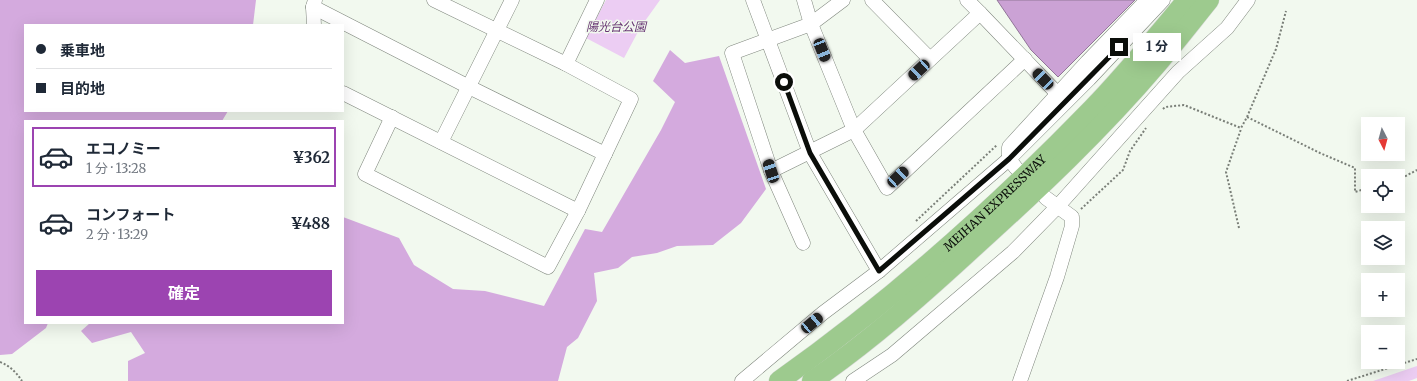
<!DOCTYPE html>
<html lang="ja">
<head>
<meta charset="utf-8">
<style>
	:root { --surface:#fff; --page:#f6f6f7; --text:#1f2937; --muted:#747a83; --line:#e0e1e3; --accent:#9c44b1 }
	body { margin:0; font-family:Merriweather,"Noto Sans JP",serif; background:var(--page); color:var(--text); height:100vh; display:flex; flex-direction:column; font-size:15px; white-space:nowrap }
	* { box-sizing:border-box; margin:0 }
	p { font-size:13px; color:var(--muted) }
	.icon { flex:none; width:22px; height:22px; fill:none; stroke:currentColor; stroke-width:2; stroke-linecap:round; stroke-linejoin:round }
	.map { position:relative; flex:1; overflow:hidden }
	.details { position:absolute; left:24px; top:120px; width:320px; height:204px; display:flex; flex-direction:column; background:var(--surface); border-radius:0px; box-shadow:0 4px 16px #0002 }
	.details>* { flex:none }
	.top-card { position:absolute; left:24px; top:24px; width:320px; height:88px; border-radius:0px; box-shadow:0 4px 16px #0002; display:grid; align-content:center; height:88px; padding:0 12px; background:var(--surface) }
	.needle { width:26px; rotate:174deg }
	.controls { position:absolute; left:1361px; top:117px; display:grid; gap:8px }
	.controls a { display:grid; place-items:center; width:44px; height:44px; border-radius:0px; background:var(--surface); box-shadow:0 4px 16px #0002; font-size:20px }
	.end { position:absolute; width:18px; height:18px; margin:-9px; border:5px solid #0b0e0a; background:#fff; box-shadow:0 0 0 2px #fff }
	.from { border-radius:50% }
	.bubble { position:absolute; height:28px; border-radius:0px; background:var(--surface); box-shadow:0 4px 16px #0002; font-size:13px; font-weight:700; line-height:28px; text-align:center }
	.car { position:absolute; width:12px; height:24px; margin:-12px -6px; border-radius:5px; box-shadow:0 0 3px 1px #0007; background:linear-gradient(#222 24%,#8ab4d8 0 40%,#222 0 76%,#8ab4d8 0 86%,#222 0) }
	.top-card b { display:flex; align-items:center; gap:14px; height:38px; font-size:15px }
	.top-card b+b { border-top:1px solid var(--line) }
	.top-card i { width:10px; height:10px; background:var(--text) }
	ul { padding:7px 0 0; list-style:none }
	li { display:flex; align-items:center; gap:12px; height:60px; margin:0 8px 6px; padding:0 4px; border:2px solid transparent; border-radius:0px }
	li div { flex:1 }
	li b { display:block; font-size:15px }
	li em { font-style:normal; font-weight:700 }
	li.active { border-color:var(--accent) }
	li>.icon { width:36px; height:36px; stroke-width:1.5 }
	.primary-button { display:flex; gap:8px; margin-top:auto; padding:8px 12px }
	.primary-button a { flex:1; height:46px; border-radius:0px; background:var(--accent); color:#fff; font-size:16px; font-weight:700; line-height:46px; text-align:center }
	.map>svg:first-child { display:block }
</style>
</head>
<body>
<div class="map">
<svg width="1417" height="381" viewBox="0 0 1417 381">
	<rect width="100%" height="100%" fill="#f2f9ef"/>
	<g fill="#eccdf3">
		<polygon points="606,0 660,0 640,28 624,58 586,38"/>
		<polygon points="1417,366 1417,378 1409,381 1373,381"/>
	</g>
	<g fill="#d4aade">
		<polygon points="0,0 256,0 253,25 25,25 25,111 228,111 222,121 25,121 25,323 48,323 46,328 12,354 0,355"/>
		<polygon points="670,50 685,63 719,56 766,189 741,223 713,245 677,246 657,253 632,257 618,268 594,273 597,301 578,338 567,347 558,381 128,381 128,361 145,353 131,332 92,343 81,331 90,323 343,323 343,217 399,238 414,265 453,289 485,291 544,306 585,229 602,232 661,130 675,102 653,81"/>
	</g>
	<polygon fill="#cba2d5" stroke="#917698" points="997,0 1135,0 1058,77 1031,50"/>
	<g fill="none" stroke-linecap="round" stroke-linejoin="round">
		<defs>
			<g id="minor">
				<polyline points="434,0 566,64"/>
				<polyline points="753,0 810,153 879,271"/>
				<polyline points="804,0 811,24 854,130 887,188 1025,59"/>
				<polyline points="872,0 930,59"/>
				<polyline points="313,7 469,87 605,154"/>
				<polyline points="980,13 1053,89"/>
				<polyline points="314,25 313,7 315,0"/>
				<polyline points="343,93 578,211"/>
				<polyline points="392,117 365,174 548,267 578,211 631,99 566,64 597,0"/>
				<polyline points="441,142 512,0"/>
				<polyline points="1016,168 1009,159 1009,147 1087,62 1147,0"/>
				<polyline points="771,171 854,130 980,13 967,0"/>
				<polyline points="803,243 771,171 732,53 811,24 843,0"/>
				<polyline points="742,381 823,313 879,271 1009,159 1089,79 1163,0"/>
				<polyline points="853,381 892,355 1013,252 1058,206 1178,72 1227,28 1248,0"/>
				<polyline points="1020,381 1057,277 1072,226 1072,217 1046,198"/>
			</g>
			<g id="highway">
				<path id="s1" d="M779,381C892,301 995,209 1092,109C1125,75 1156,37 1187,0"/>
				<path d="M812,381C869,342 923,294 973,248C1037,190 1101,130 1157,64C1175,43 1192,21 1209,0"/>
			</g>
		</defs>
		<use href="#minor" stroke="#7e857c" stroke-width="15"/>
		<use href="#highway" stroke="#d8d8d8" stroke-width="21"/>
		<g stroke="#7a7f78" stroke-width="2" stroke-dasharray="2 2" stroke-linecap="butt">
			<polyline points="1163,109 1165,107 1184,105 1241,128 1247,117 1320,153 1355,168 1355,192 1368,188"/>
			<polyline points="1247,117 1276,49 1286,11"/>
			<polyline points="1398,180 1417,170"/>
			<polyline points="1081,209 1123,170 1130,151 1146,128"/>
			<polyline points="916,221 997,145"/>
			<polyline points="1239,228 1226,172 1241,129"/>
			<path d="M0,362C10,366 16,372 22,381"/>
			<polyline points="1347,381 1417,359"/>
		</g>
		<use href="#minor" stroke="#fff" stroke-width="14"/>
		<use href="#highway" stroke="#9dca8e" stroke-width="20"/>
	</g>
	<g fill="none" stroke-linecap="round" stroke-linejoin="round">
		<polyline stroke="#0b0e0a" stroke-width="5" points="784,82 810,153 879,271 1009,159 1119,47"/>
	</g>
	<g text-anchor="middle" stroke-width="3" stroke-linejoin="round" paint-order="stroke">
		<g font-size="12" font-style="italic" fill="#663372" stroke="#f2f9ef">
			<text x="616" y="31">陽光台公園</text>
		</g>
		<g font-size="12" fill="#0b0e0a" stroke="#f2f9ef">
			<text dy="4" stroke="none"><textPath href="#s1" startOffset="280">MEIHAN EXPRESSWAY</textPath></text>
		</g>
	</g>
</svg>
<div class="controls">
<a><svg class="needle" viewBox="-14 -14 28 28"><path d="M0-13l5 13h-10z" fill="#e53935"/><path d="M0 13l5-13h-10z" fill="#747a83"/></svg></a>
<a><svg class="icon" aria-label="locate" viewBox="0 0 24 24"><circle cx="12" cy="12" r="6"/><path d="M12 2v4M12 18v4M2 12h4M18 12h4"/></svg></a>
<a><svg class="icon" aria-label="layers" viewBox="0 0 24 24"><path d="M12 4l9 5-9 5-9-5zM3 14l9 5 9-5"/></svg></a>
<a>+</a>
<a>−</a>
</div>
<i class="end from" style="left:784px;top:82px"></i>
<i class="end" style="left:1119px;top:47px"></i>
<div class="bubble" style="left:1133px;top:33px;width:48px">1 分</div>
<i class="car" style="left:822px;top:50px;rotate:158deg"></i>
<i class="car" style="left:919px;top:70px;rotate:227deg"></i>
<i class="car" style="left:1043px;top:79px;rotate:316deg"></i>
<i class="car" style="left:771px;top:171px;rotate:342deg"></i>
<i class="car" style="left:898px;top:177px;rotate:47deg"></i>
<i class="car" style="left:812px;top:323px;rotate:50deg"></i>
<div class="top-card">
<b><i class="from"></i>乗車地</b>
<b><i></i>目的地</b>
</div>
<section class="details">
<ul>
<li class="active"><svg class="icon" aria-label="car" viewBox="0 0 24 24"><path d="M5 17H2v-5l4-1 3-4h7l3 4 3 1v5h-3M9 17h6M6 11h13"/><circle cx="7" cy="17" r="2"/><circle cx="17" cy="17" r="2"/></svg><div><b>エコノミー</b><p>1 分 · 13:28</p></div><em>¥362</em></li>
<li><svg class="icon" aria-label="car" viewBox="0 0 24 24"><path d="M5 17H2v-5l4-1 3-4h7l3 4 3 1v5h-3M9 17h6M6 11h13"/><circle cx="7" cy="17" r="2"/><circle cx="17" cy="17" r="2"/></svg><div><b>コンフォート</b><p>2 分 · 13:29</p></div><em>¥488</em></li>
</ul>
<div class="primary-button"><a>確定</a></div>
</section>
</div>
</body>
</html>
